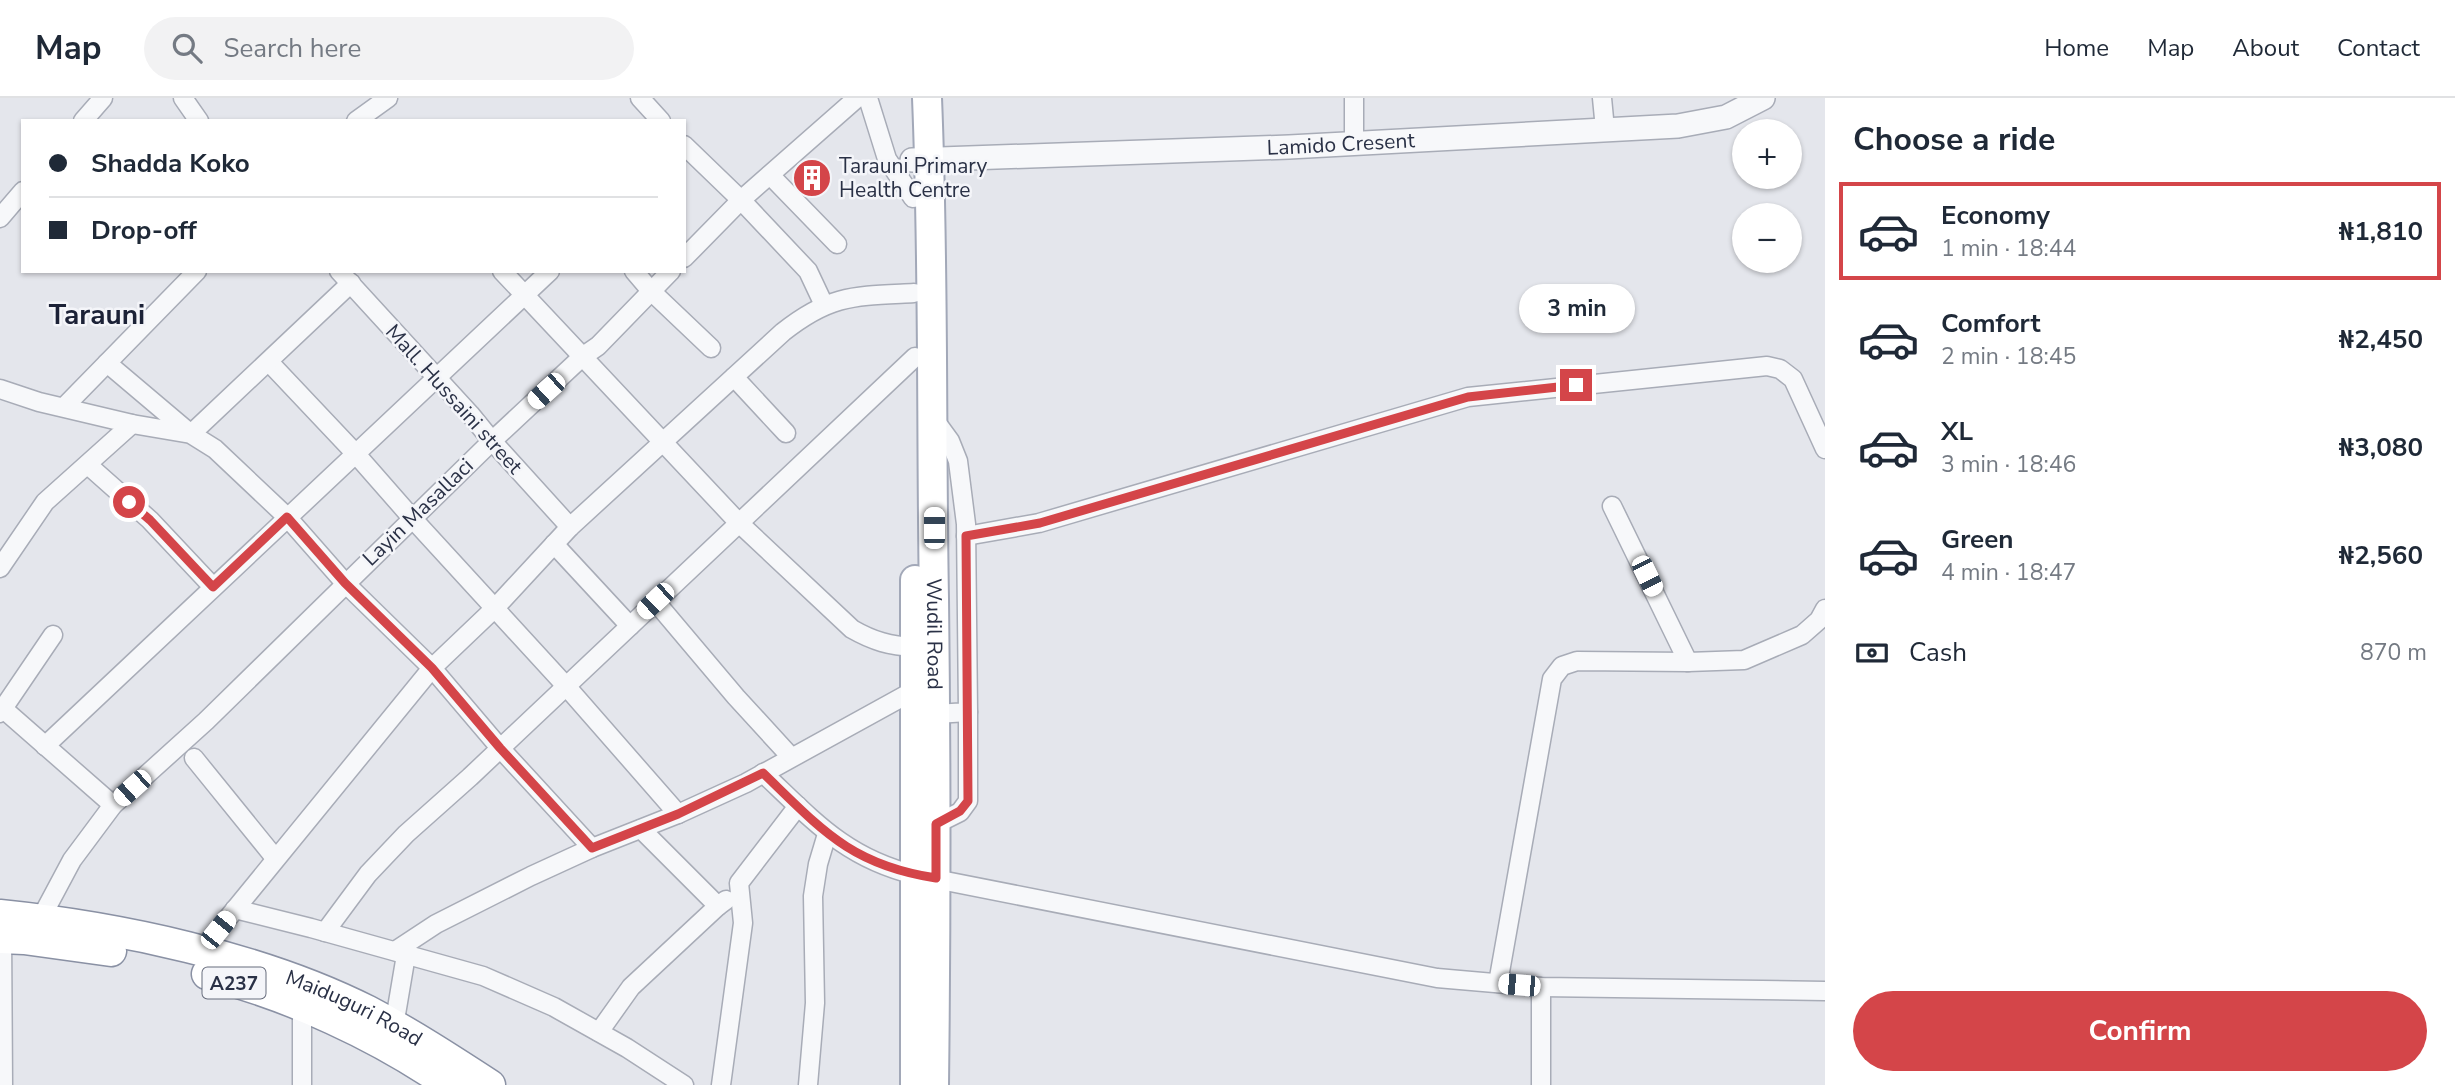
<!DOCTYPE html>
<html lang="en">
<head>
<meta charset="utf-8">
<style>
	:root { --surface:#fff; --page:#f2f2f3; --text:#1f2937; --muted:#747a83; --line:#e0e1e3; --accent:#d44549 }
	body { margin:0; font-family:"Nunito Sans",sans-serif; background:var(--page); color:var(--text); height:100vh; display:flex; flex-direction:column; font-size:26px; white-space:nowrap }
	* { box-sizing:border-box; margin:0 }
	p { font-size:23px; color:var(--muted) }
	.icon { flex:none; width:38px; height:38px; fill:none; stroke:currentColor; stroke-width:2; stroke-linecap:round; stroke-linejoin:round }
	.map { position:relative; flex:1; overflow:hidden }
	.side { display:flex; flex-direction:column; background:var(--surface); width:630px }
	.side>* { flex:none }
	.guide { position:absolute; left:21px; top:21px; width:665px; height:154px; border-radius:0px; box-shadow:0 2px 5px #0004; display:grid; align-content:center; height:154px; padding:0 28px; background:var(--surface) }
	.fabs { position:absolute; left:1732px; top:21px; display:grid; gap:14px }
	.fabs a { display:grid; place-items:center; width:70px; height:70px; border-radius:50%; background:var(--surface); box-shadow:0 2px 5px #0004; font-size:35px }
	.end { position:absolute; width:32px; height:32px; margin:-16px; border:9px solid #d44549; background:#fff; box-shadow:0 0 0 4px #fff }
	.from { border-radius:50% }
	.bubble { position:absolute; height:49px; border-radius:24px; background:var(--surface); box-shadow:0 2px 5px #0004; font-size:23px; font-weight:700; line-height:49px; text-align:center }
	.car { position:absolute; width:21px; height:42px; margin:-21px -10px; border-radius:9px; box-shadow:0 0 5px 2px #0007; background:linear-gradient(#fff 24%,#345 0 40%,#fff 0 76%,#345 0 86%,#fff 0) }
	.guide b { display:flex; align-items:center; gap:24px; height:66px; font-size:26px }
	.guide b+b { border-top:2px solid var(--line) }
	.guide i { width:18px; height:18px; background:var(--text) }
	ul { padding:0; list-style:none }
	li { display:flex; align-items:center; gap:21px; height:98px; margin:0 14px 10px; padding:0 14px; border:4px solid transparent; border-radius:0px }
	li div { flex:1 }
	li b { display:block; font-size:26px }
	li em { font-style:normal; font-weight:700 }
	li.on { border-color:var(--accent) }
	li>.icon { width:63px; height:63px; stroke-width:1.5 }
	h2 { padding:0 28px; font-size:32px; line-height:84px }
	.pay { display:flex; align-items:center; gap:18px; height:77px; padding:0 28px; font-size:26px }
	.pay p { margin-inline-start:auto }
	.button { display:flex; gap:14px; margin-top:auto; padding:14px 28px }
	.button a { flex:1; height:80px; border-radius:42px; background:var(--accent); color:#fff; font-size:28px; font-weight:700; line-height:80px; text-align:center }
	header { display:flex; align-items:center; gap:42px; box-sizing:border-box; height:98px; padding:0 35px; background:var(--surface); border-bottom:2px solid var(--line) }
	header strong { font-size:33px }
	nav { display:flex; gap:38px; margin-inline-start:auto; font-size:24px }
	.search { width:490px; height:63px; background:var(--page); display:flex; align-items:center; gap:18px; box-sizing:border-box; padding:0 24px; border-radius:38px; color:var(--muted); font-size:26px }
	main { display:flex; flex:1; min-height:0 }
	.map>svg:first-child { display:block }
</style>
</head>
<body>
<header>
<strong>Map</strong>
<div class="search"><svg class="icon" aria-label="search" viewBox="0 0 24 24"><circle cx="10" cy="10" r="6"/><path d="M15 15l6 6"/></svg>Search here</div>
<nav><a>Home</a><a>Map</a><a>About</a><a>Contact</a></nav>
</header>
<main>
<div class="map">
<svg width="1825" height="987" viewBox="0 0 1825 987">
	<rect width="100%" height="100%" fill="#e4e6ec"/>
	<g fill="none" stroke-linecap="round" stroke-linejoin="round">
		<defs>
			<g id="minor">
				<polyline points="183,0 199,23"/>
				<polyline points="640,0 661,23"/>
				<polyline points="868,0 887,61 913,100"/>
				<polyline points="1354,0 1354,45"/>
				<polyline points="1602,0 1605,31"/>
				<polyline points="83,23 103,0"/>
				<polyline points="356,23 388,0"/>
				<polyline points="684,47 741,102 808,173 824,207"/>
				<polyline points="770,77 837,146"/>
				<polyline points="0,120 23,93"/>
				<polyline points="684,160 741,102 857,0"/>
				<polyline points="339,173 470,316 492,343 570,429"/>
				<path d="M502,173L739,425L852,531C873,543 890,548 914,549"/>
				<polyline points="634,173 651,193 711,250"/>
				<polyline points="269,264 355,355 412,420 566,588 678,716"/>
				<polyline points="107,265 191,336 351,185"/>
				<polyline points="734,279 786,335"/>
				<polyline points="0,291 39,304 132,326 45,404 0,470"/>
				<polyline points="64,309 197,173"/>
				<polyline points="934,321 950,343 958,363 966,426 968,614 936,616"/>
				<polyline points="132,326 191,336 215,351 287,419 345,485 432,570 500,650 592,750"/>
				<polyline points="88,367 150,422 213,489"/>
				<polyline points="1612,408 1688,564"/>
				<polyline points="966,438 1039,425 1468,299 1767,268 1780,271 1793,281 1825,351"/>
				<polyline points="554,446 630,528"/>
				<polyline points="655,503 736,599 791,659"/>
				<polyline points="0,608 113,707"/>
				<polyline points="0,615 53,537"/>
				<polyline points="45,648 550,173"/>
				<polyline points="194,660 275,760"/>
				<path d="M763,675C813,722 845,760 915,777L1437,880L1541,889L1825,893"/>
				<polyline points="936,726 960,714 968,703 968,614"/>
				<polyline points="641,731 718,808 726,802"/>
				<polyline points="235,811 311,830 483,878 554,909 627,950 684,987"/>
				<polyline points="40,822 72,762 113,707 206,623 492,343 582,259 598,248 671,173"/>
				<polyline points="2,833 3,987"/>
				<polyline points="325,834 368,776 406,736 470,679 915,259"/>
				<path d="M201,853L432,570L495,510L570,429L783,234C831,196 855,198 914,195"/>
				<polyline points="395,853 436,826 531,778 592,750 678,716 746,685 915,592"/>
				<polyline points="1498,885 1552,581 1562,568 1577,563 1688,564 1744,562 1802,537 1819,522 1825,511"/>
				<polyline points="1541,889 1541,987"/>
				<polyline points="302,908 302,987"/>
				<polyline points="394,928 406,857"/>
				<polyline points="599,934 631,889 718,808"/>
				<polyline points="721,987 743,825 739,785 798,708"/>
				<polyline points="808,987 815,905 813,798 818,766 827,736"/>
			</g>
			<g id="tertiary">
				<path id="s1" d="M912,62L1289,49L1678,28L1726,19L1763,0"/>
			</g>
			<g id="primary">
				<path id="s2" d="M927,0C934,167 931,334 934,501C936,663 936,825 934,987"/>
				<polyline points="915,482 915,987"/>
			</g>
			<g id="trunk">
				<path id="s3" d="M0,817C118,829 261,859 368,913C410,935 450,961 490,987"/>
				<polyline points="0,840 24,841 111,853"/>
				<path d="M207,876C291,898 377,937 449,987"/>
			</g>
		</defs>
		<use href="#minor" stroke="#a8acb7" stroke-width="21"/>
		<use href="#tertiary" stroke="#a8acb7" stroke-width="26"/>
		<use href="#primary" stroke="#a2a8b8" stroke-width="32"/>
		<use href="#trunk" stroke="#8a91a4" stroke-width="33"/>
		<use href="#minor" stroke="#f7f8fa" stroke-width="18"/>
		<use href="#tertiary" stroke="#f7f8fa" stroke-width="23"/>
		<use href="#primary" stroke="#fff" stroke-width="28"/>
		<use href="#trunk" stroke="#fff" stroke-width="30"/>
	</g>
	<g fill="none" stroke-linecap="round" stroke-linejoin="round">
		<path stroke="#d44549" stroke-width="9" d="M129,404L150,422L213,489L287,419L345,485L432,570L500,650L592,750L678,716L763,675C822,732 851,767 936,780V726L960,713L968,703L966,438L1040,425L1468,299L1576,287"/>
	</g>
	<defs>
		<symbol id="building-disc" viewBox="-11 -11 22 22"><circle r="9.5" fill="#d44549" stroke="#f4f5f9"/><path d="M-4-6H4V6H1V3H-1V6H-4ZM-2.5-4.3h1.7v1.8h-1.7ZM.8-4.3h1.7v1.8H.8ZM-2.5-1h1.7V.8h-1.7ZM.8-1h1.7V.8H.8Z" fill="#fff"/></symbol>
	</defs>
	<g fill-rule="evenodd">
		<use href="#building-disc" x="790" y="58" width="44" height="44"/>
	</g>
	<g text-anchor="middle" stroke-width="5" stroke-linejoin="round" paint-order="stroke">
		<rect fill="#f4f5f9" stroke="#676c7c" stroke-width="2" x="202.5" y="869.5" width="63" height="31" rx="5"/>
		<g font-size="19" font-weight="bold" fill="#2a3146">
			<text x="234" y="892">A237</text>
		</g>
		<g font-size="21" fill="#2a3146" stroke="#f4f5f9">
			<text dy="7" stroke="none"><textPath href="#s1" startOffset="429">Lamido Cresent</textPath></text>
			<text transform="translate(454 301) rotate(48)" y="7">Mall. Hussaini street</text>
			<text transform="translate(418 414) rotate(-44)" y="7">Layin Masallaci</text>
			<text dy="7" stroke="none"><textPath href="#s2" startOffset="536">Wudil Road</textPath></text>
			<text dy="7" stroke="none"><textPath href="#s3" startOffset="368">Maiduguri Road</textPath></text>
		</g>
		<g font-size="21" fill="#2a3146" stroke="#f4f5f9" text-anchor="start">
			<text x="839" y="75">Tarauni Primary<tspan x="839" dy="24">Health Centre</tspan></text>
		</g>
		<g font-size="28" font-weight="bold" fill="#1c2237" stroke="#f4f5f9">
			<text x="97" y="226">Tarauni</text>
		</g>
	</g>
</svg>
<div class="fabs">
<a>+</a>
<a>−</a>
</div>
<i class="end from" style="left:129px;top:404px"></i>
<i class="end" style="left:1576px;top:287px"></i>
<div class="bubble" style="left:1519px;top:186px;width:116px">3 min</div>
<i class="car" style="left:546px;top:293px;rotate:228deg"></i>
<i class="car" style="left:934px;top:430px;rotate:0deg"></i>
<i class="car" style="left:1647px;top:478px;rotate:154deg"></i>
<i class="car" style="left:655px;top:503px;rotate:227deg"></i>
<i class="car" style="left:132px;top:690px;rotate:228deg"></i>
<i class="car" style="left:218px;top:832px;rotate:39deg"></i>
<i class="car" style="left:1519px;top:887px;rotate:275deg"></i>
<div class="guide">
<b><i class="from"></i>Shadda Koko</b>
<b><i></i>Drop-off</b>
</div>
</div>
<section class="side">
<h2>Choose a ride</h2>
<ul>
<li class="on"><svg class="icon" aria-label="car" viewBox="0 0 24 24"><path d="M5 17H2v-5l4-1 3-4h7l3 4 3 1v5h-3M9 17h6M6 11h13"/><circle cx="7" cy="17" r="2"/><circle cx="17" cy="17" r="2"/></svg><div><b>Economy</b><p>1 min · 18:44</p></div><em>₦1,810</em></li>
<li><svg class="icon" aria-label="car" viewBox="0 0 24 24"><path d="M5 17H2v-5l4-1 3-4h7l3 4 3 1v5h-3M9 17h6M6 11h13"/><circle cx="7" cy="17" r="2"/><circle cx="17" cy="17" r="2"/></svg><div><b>Comfort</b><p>2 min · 18:45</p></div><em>₦2,450</em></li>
<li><svg class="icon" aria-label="car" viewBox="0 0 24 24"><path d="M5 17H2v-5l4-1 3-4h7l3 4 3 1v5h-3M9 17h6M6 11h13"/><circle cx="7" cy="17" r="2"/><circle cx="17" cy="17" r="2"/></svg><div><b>XL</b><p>3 min · 18:46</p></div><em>₦3,080</em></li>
<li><svg class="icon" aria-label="car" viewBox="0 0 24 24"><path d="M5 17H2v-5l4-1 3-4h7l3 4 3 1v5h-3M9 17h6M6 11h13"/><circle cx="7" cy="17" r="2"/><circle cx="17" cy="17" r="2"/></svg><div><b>Green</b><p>4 min · 18:47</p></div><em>₦2,560</em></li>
</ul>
<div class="pay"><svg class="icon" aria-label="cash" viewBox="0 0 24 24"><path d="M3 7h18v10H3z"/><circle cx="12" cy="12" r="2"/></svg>Cash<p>870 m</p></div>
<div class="button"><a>Confirm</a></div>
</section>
</main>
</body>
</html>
